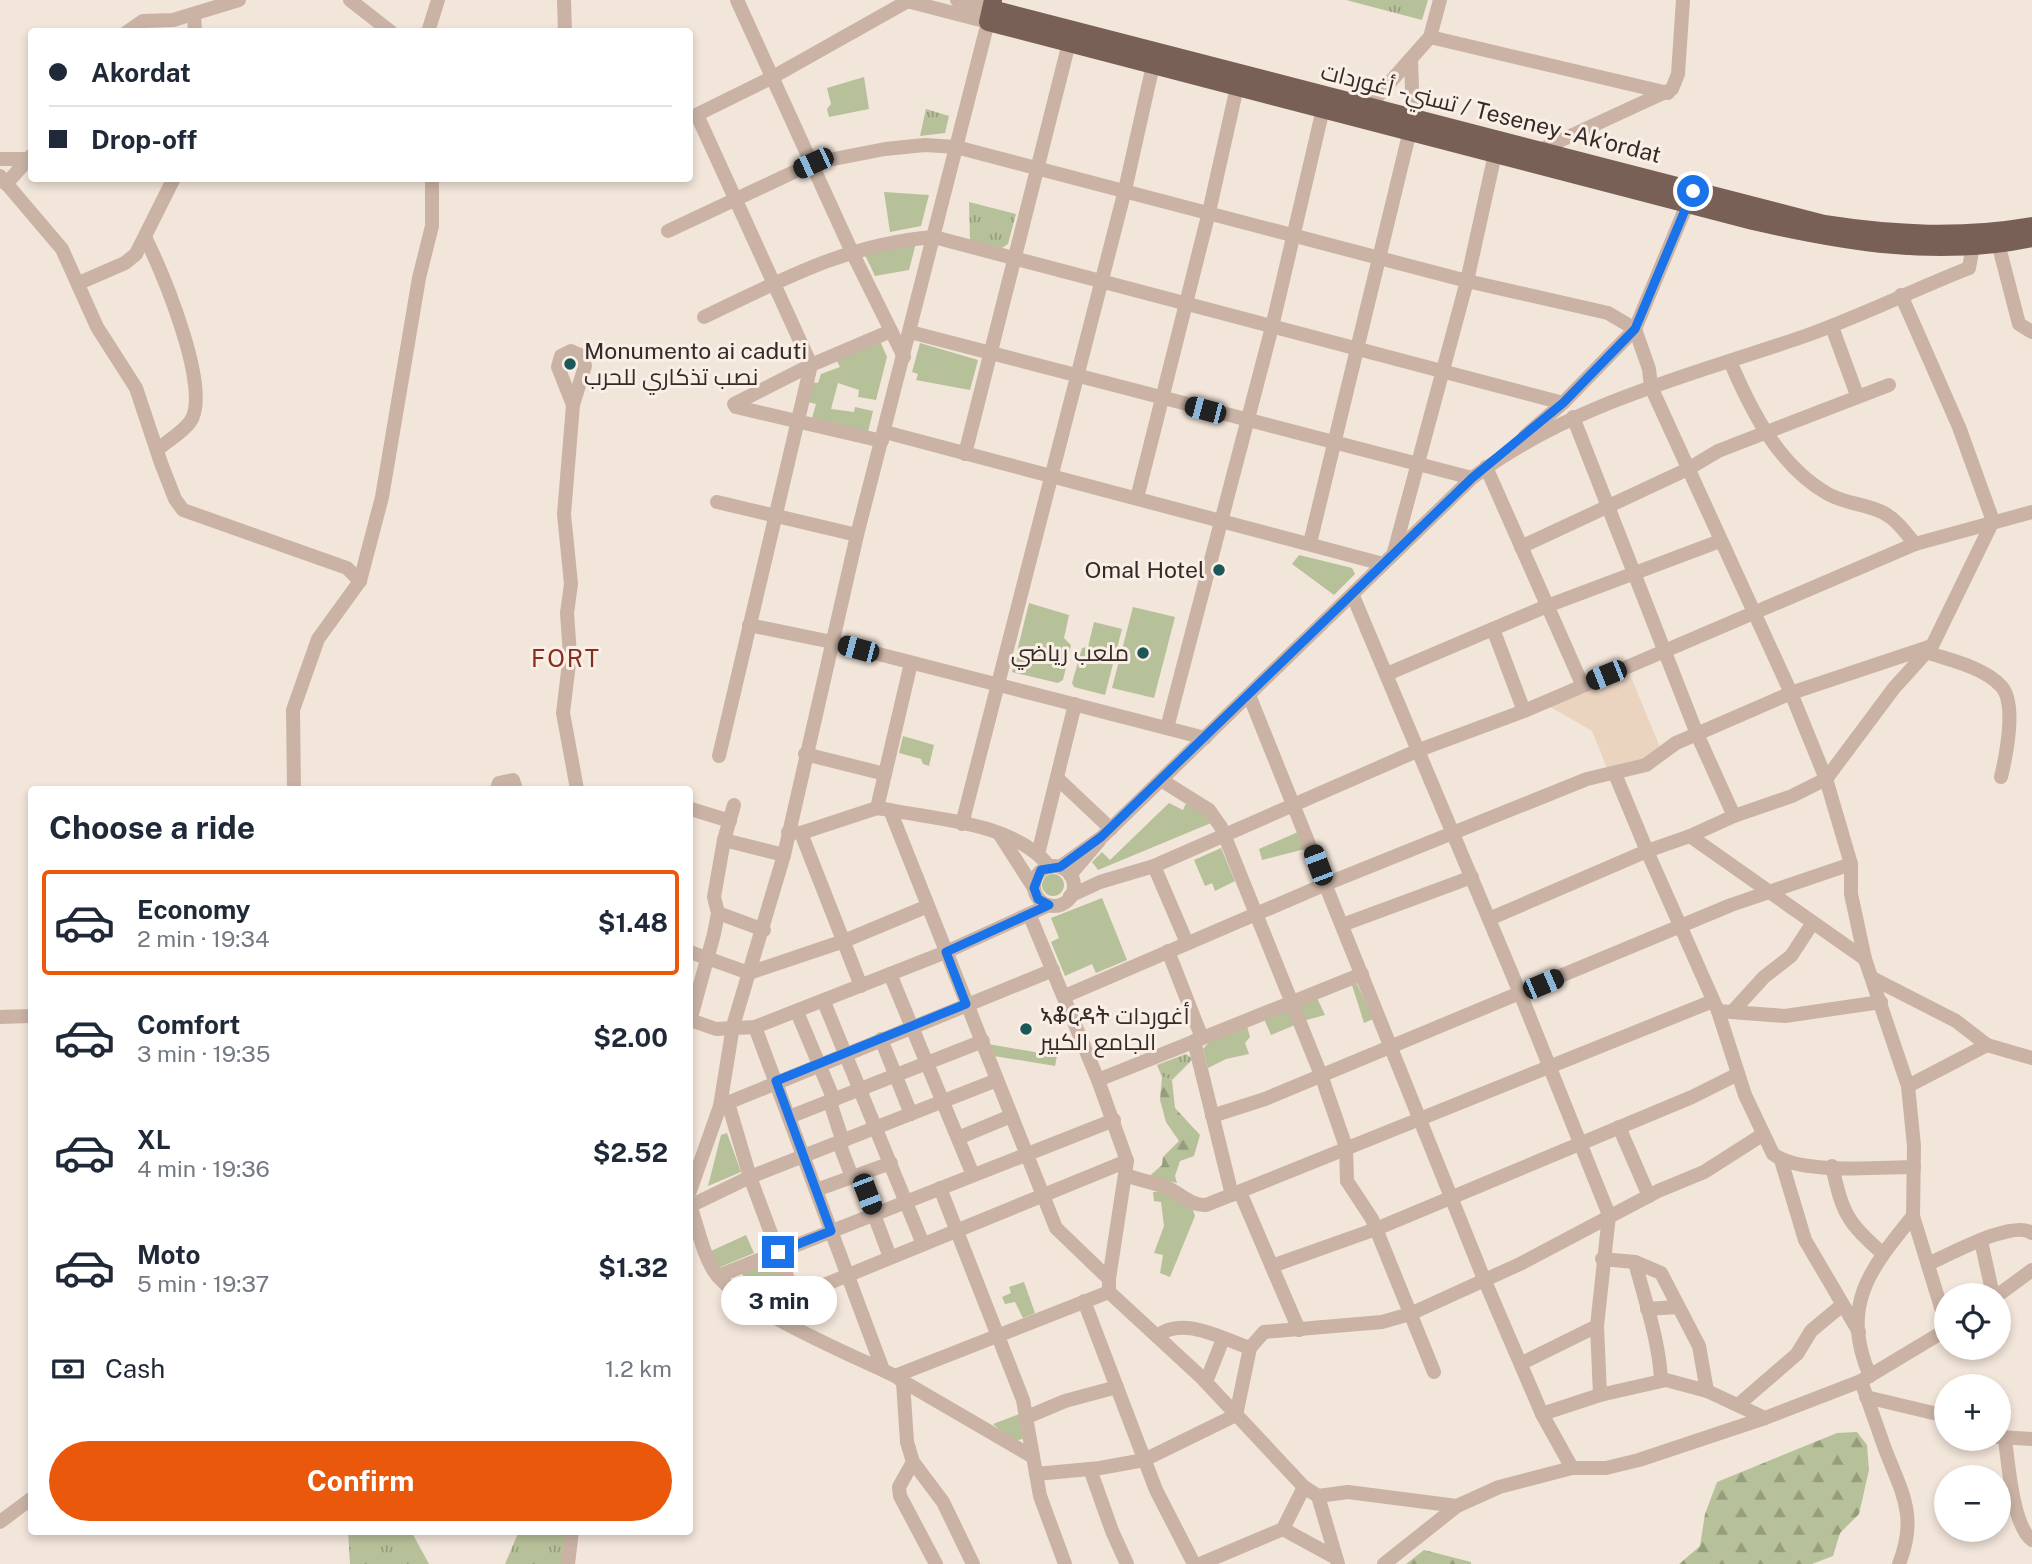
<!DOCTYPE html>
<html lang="en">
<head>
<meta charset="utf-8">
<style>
	:root { --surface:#fff; --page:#f6f6f7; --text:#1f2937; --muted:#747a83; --line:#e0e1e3; --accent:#ea580c }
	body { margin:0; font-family:"Public Sans",Cairo,"Noto Sans Ethiopic",sans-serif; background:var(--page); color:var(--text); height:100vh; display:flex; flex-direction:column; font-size:26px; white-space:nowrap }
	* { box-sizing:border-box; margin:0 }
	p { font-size:23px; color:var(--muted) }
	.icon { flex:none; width:38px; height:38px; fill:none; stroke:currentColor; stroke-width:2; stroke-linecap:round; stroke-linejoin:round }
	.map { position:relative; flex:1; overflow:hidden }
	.details { position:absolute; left:28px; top:786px; width:665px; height:749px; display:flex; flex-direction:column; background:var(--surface); border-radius:7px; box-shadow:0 4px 10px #0003 }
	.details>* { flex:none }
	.top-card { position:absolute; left:28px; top:28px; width:665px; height:154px; border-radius:7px; box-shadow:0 4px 10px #0003; display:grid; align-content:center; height:154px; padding:0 21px; background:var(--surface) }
	.tools { position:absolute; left:1934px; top:1283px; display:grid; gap:14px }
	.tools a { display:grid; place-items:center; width:77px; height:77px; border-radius:50%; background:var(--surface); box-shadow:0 4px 10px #0003; font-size:35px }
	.end { position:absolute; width:32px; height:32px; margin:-16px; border:9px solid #1a73e8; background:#fff; box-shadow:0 0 0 4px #fff }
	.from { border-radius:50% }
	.bubble { position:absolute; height:49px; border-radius:24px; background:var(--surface); box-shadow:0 4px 10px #0003; font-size:23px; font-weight:700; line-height:49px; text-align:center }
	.car { position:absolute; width:21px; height:42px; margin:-21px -10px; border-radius:9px; box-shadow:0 0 5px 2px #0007; background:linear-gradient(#222 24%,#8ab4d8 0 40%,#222 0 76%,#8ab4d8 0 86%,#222 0) }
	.top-card b { display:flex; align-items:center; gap:24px; height:66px; font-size:26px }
	.top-card b+b { border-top:2px solid var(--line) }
	.top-card i { width:18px; height:18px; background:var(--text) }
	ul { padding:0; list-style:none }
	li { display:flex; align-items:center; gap:21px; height:105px; margin:0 14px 10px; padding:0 7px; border:4px solid transparent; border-radius:7px }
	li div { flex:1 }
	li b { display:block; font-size:26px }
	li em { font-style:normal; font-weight:700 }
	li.current { border-color:var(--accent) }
	li>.icon { width:63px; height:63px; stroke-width:1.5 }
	h2 { padding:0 21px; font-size:32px; line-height:84px }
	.pay { display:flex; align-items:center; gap:18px; height:77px; padding:0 21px; font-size:26px }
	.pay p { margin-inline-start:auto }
	.cta { display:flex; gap:14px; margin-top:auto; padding:14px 21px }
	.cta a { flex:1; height:80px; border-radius:42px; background:var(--accent); color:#fff; font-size:28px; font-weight:700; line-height:80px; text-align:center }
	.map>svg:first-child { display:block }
</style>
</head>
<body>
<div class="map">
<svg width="2032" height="1564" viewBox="0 0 2032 1564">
	<defs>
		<pattern id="grass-tufts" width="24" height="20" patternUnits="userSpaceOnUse" patternTransform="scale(1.75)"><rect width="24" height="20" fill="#b7c199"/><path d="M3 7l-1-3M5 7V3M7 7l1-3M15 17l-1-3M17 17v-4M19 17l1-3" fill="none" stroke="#969d7d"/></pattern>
		<pattern id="forest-firs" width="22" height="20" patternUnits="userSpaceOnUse" patternTransform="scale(1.75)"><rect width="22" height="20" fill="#b7c199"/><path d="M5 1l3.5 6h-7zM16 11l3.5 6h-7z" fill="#969d7d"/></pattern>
	</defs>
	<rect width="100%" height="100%" fill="#f2e5da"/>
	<g fill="url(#grass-tufts)">
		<polygon points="1346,0 1428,0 1422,20"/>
		<polygon points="926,109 949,116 945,133 920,136"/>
		<polygon points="969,202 1016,214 1008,244 1002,248 970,240"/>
		<polygon points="1186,1054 1193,1059 1172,1080 1162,1077 1157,1065"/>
		<polygon points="773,1259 784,1287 759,1297 751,1278 745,1280 741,1271"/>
		<polygon points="348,1531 411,1531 429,1564 350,1564"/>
		<polygon points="519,1531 567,1531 562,1564 505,1564"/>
	</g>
	<g fill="url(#forest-firs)">
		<polygon points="1162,1077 1172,1080 1175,1108 1200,1135 1194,1156 1180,1161 1175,1176 1177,1183 1160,1179 1145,1180 1162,1165 1163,1157 1179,1141 1166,1122 1160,1100"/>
		<polygon points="1857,1432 1867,1445 1869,1470 1859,1514 1840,1533 1833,1556 1812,1564 1679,1564 1700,1546 1705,1514 1717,1482 1837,1433"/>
		<polygon points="1424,1550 1471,1562 1471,1564 1406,1564"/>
	</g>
	<g fill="#b7c199">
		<polygon points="864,77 869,109 829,117 827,109 831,104 827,88"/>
		<polygon points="884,192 929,195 921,226 890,232"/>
		<polygon points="916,243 909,270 875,276 864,253"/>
		<polygon points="880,341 887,357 876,400 858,397 859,390 838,383 831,409 854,412 855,407 873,411 868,432 812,418 816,404 807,402 812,382 818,383 821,374 840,367 836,359"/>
		<polygon points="920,343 978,360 970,390 916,380 918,374 912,372"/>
		<polygon points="1299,555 1352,568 1355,574 1334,595 1292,564"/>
		<polygon points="1029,603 1069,615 1064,638 1071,645 1063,680 1058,683 1012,672"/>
		<polygon points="1133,607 1175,617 1154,698 1112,688"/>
		<polygon points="1094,622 1122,629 1105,695 1074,687 1072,683 1082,648 1088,647"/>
		<polygon points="903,736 934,745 929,766 923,764 921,759 899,753"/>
		<polygon points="1187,801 1206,811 1211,823 1098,870 1092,862 1102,852 1110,860 1169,803 1183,810"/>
		<polygon points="1298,832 1305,849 1262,860 1259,849"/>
		<polygon points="1221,848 1235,881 1215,891 1212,883 1205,886 1194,860"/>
		<circle cx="1053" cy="885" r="11"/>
		<polygon points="1102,898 1127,960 1096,973 1092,964 1065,976 1051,942 1059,938 1051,918"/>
		<polygon points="1357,984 1373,1019 1364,1023 1352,985"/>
		<polygon points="1317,998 1325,1015 1303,1021 1298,1006"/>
		<polygon points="1289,1010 1295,1025 1271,1035 1264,1019"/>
		<polygon points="1247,1026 1250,1037 1245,1043 1249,1054 1226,1059 1208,1068 1203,1049 1211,1040"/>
		<polygon points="988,1044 1057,1056 1055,1066 994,1056"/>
		<polygon points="727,1133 741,1172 708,1186 721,1135"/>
		<polygon points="1153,1192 1165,1192 1192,1207 1195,1216 1170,1277 1160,1273 1163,1255 1154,1253 1164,1226 1161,1202 1154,1201"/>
		<polygon points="746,1235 754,1253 718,1268 711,1251"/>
		<polygon points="1024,1282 1035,1313 1023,1318 1015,1302 1005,1304 1002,1297 1011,1293 1009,1287"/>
		<polygon points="1019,1414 1023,1439 1011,1441 993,1424"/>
	</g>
	<polygon fill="#ead4c0" points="1626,665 1664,757 1613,783 1592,731 1540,701"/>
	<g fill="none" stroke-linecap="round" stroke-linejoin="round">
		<g stroke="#cab3a5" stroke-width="14">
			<polyline points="350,0 391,32"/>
			<polyline points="564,0 565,32"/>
			<polyline points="737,0 851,250 904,357"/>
			<polyline points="957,0 992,9"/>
			<polyline points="194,15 195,32"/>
			<polyline points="127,32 143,21 173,20 239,0"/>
			<polyline points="428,32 438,0"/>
			<polyline points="1430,37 1668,93"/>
			<polyline points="1368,107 1430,37 1440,0"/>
			<polyline points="697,115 811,365 719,756"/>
			<polyline points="690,118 771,78 908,1"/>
			<polyline points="1542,149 1672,89 1678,74 1683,0"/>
			<polyline points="0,159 32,159"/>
			<polyline points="0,176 62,249 97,327 136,388 161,463 175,499 183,510 347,568 360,581"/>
			<polyline points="6,184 32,155"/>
			<polyline points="668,231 813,163 885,149 925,145 956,147 1467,281 1608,313 1635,329 1649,369 1651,387 1791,693 1826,779 1851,864 1851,894 1865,959 1908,1086 1914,1146 1913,1216 1946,1324"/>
			<path d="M146,239C162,272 213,391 190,422C182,433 167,441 157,450"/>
			<polyline points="1998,243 2019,324 2032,332"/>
			<polyline points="79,283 125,263 136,254 174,178"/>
			<path d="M704,317C782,280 846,244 934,237L1563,403"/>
			<polyline points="1832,327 1857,395"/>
			<polyline points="910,332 1472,478"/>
			<path d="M1730,361C1751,411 1779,466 1828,494C1846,504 1867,504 1884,513C1897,520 1906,533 1915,544"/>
			<polyline points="573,405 558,367 561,356 571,351 582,356 585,366 573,405 564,514 571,584 567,613 570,655 563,713 577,789"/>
			<polyline points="1573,417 1697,734 1734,816 1690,836 1647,851 1615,774"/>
			<polyline points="885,432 1383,564"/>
			<polyline points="1525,436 1563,403 1635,329 1691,195"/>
			<polyline points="882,441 736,407 734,404 811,365 891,331"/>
			<polyline points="965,454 1069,43"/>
			<polyline points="1486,467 1582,684"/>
			<polyline points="1137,498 1209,212 1237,87"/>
			<polyline points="717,502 857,535"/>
			<polyline points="1310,543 1413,118 1411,59"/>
			<polyline points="1521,547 1688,469 1718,451 1889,385"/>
			<polyline points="1394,552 1467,281 1495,154"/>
			<polyline points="1353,596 1520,993 1609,1215 1597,1326 1522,1363"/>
			<polyline points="749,625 832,642 1205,738"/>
			<polyline points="1493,629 1524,711"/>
			<path d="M1926,652C1949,660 1984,667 2001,686C2017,703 2006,756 2001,777"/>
			<polyline points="1387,674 1547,606 1720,541"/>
			<polyline points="1249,695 1484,1279 1542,1414 1572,1468"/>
			<polyline points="1167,728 1272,327 1323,109"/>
			<polyline points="805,754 885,774"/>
			<polyline points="1057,778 1111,829"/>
			<polyline points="1161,780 1209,810 1221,827 1321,1075 1346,1147 1347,1181 1372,1219 1434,1372"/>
			<polyline points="294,789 293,710 318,639 360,581 382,497 419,278 432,226 432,178"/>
			<polyline points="497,789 499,783 513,780 516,789"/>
			<polyline points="877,808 911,663"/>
			<polyline points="691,809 730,821"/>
			<polyline points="890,810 1056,1228 1109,1279 1109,1292 1200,1376 1304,1487 1318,1496 1348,1492 1457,1506"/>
			<polyline points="1734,816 1792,796 1826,779 1894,688 1932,646 1993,521 1959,427 1901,295"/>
			<polyline points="962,824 1125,190 1153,65"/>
			<path d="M788,832L801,833L877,808L890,810C941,820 1015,823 1050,867"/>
			<polyline points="801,833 861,986"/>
			<polyline points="1000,835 1034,888"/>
			<polyline points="1690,836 1865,959"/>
			<polyline points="724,840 784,855"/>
			<polyline points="1038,854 1075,704"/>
			<polyline points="1154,866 1187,943"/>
			<circle cx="1054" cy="886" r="20"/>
			<path d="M1060,867L1102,837L1472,478C1570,404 1689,376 1802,337C1859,317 1913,290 1969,268L1973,246"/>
			<polyline points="1070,875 1099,841"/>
			<polyline points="1070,896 1100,882 1154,866 1419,750 1524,711 1915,544 2032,512"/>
			<polyline points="718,913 764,930"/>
			<polyline points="1030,916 1098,1080 1127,1161 1109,1279"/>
			<path d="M1489,919L1647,851L1718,1011L1745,1095L1773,1154C1801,1175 1879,1167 1914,1167"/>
			<polyline points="1342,925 1472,877"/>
			<polyline points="1168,951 1202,1038"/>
			<polyline points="690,952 749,973 844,941 928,906"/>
			<polyline points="890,974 973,1175"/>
			<polyline points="1874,979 1956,1021 1987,1045 2032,1058"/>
			<polyline points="1065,996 1326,884 1587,779 1646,765 1676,743 1791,693 1932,646"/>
			<polyline points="824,1002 923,1244"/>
			<polyline points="1718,1011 1785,1016 1881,1002"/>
			<polyline points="1733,1011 1764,977 1791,956 1812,924"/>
			<polyline points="797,1012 834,1100"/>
			<polyline points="0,1017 32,1016"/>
			<polyline points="690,1020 716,1029 755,1027 946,952 1049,905"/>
			<polyline points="690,1021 714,934 718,913 714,897 724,840 734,805"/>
			<polyline points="755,1027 883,1370"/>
			<polyline points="881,1039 911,1114"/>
			<polyline points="1194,1041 1232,1195"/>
			<polyline points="1098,1080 1362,974"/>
			<polyline points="1908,1086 1987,1045"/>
			<polyline points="830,1102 843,1142"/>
			<polyline points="728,1103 750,1177 794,1295"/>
			<polyline points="720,1106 1053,970"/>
			<polyline points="1212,1116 1265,1099 1731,905 1851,864"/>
			<polyline points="789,1117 983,1041"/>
			<polyline points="1619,1127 1649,1196"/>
			<polyline points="958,1138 1011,1116"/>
			<polyline points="839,1143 852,1177"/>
			<polyline points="1781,1160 1805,1240 1859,1332"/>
			<path d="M1832,1166C1843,1214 1846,1221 1883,1254"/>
			<polyline points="859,1175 890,1257"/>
			<path d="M1126,1175C1140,1181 1159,1183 1170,1189C1182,1195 1192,1206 1206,1205L1713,1001"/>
			<polyline points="940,1188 1023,1400 1040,1496 1065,1564"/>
			<polyline points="816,1190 891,1163"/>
			<polyline points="690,1191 720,1106 733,1026 784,855 857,535 988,22 903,0"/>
			<polyline points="1240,1192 1299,1330"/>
			<path d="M690,1206C698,1226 702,1253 714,1271C738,1308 852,1355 895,1376L1109,1292"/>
			<polyline points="690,1206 750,1177 997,1080"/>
			<polyline points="1981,1241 1993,1295"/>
			<polyline points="1602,1259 1635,1262 1661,1273 1699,1346 1707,1391"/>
			<path d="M1635,1262C1645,1301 1659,1340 1661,1380"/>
			<path d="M1928,1264C1949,1255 2013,1219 2032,1233"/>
			<polyline points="1272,1266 1376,1229 1692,1097 1738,1074"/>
			<polyline points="718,1276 1114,1120"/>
			<polyline points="1998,1295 2032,1270"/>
			<polyline points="1084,1301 1156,1490 1194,1564"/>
			<polyline points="1647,1309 1678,1307"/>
			<polyline points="763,1310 1127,1161"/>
			<polyline points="1597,1326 1600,1395"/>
			<path d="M1157,1336C1182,1315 1223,1339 1250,1348"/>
			<path d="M1870,1376C1840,1306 1869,1270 1913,1216"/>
			<polyline points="899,1379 1033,1457"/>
			<path d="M1861,1381C1869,1404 1877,1426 1885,1449C1902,1493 1918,1516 1899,1564"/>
			<polyline points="903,1382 907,1442 913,1462 943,1502 973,1564"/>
			<polyline points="1206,1382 1223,1339"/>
			<polyline points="1866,1397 1946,1416"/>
			<polyline points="1738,1405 1797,1354 1811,1331 1841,1306"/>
			<polyline points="1542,1414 1600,1395 1666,1380 1707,1391 1765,1418"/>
			<polyline points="1027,1417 1065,1401 1117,1387"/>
			<polyline points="1999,1437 2032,1439"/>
			<path d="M2005,1439C2008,1462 2013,1527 2032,1540"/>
			<polyline points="913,1462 899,1487 900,1496 936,1564"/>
			<polyline points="1090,1469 1112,1531 1127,1564"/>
			<polyline points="1036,1474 1100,1468 1144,1460 1236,1415 1250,1348 1264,1332 1382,1322 1410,1314 1520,1264 1658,1191 1704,1172 1762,1135"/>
			<polyline points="1318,1496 1338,1564"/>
			<polyline points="0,1522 32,1498"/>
			<polyline points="1283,1529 1336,1558"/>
			<polyline points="568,1564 572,1531"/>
			<polyline points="1200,1564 1283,1529 1304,1487"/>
			<polyline points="1384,1564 1457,1506 1499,1487 1572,1468 1606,1468 1639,1460 1765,1418 1861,1381 1946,1330"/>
		</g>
		<g stroke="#786057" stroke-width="18">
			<path d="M993,0L988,22L1753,221C1845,242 1938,258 2032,238"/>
			<path d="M992,9L1824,224C1895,235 1961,238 2032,226"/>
		</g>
	</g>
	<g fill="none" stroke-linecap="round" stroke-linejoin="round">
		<polyline stroke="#1a73e8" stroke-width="9" points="778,1252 831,1231 776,1081 966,1004 946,952 1049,905 1038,899 1034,888 1041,870 1060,867 1101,837 1472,478 1563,403 1635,329 1693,191"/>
	</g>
	<g fill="#1c5857" stroke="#faefe6" stroke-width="2.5">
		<circle cx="570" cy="364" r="7"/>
		<circle cx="1219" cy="570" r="7"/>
		<circle cx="1143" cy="653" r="7"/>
		<circle cx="1026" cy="1029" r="7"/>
	</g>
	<g text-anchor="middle" stroke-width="6" stroke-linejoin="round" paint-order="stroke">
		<g font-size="23" fill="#362a27" stroke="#faefe6">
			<text transform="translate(1491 113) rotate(14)" y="8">تسني - أغوردات / Teseney - Ak'ordat</text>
		</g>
		<g font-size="23" fill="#362a27" stroke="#faefe6" text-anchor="start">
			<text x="584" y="359">Monumento ai caduti<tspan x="584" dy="26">نصب تذكاري للحرب</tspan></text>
			<text x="1205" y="578" text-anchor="end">Omal Hotel</text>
			<text x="1129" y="661" text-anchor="end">ملعب رياضي</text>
			<text x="1040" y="1024">ኣቆርዳት أغوردات<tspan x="1040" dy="26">الجامع الكبير</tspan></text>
		</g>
		<g font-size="24" letter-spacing="2" fill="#862f1e" stroke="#faefe6">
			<text x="566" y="667">FORT</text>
		</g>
	</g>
</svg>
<div class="tools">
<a><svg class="icon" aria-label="locate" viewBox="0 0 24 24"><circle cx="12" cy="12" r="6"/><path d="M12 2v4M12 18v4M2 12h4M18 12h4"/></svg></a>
<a>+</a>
<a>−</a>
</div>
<i class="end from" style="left:1693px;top:191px"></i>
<i class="end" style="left:778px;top:1252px"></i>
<div class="bubble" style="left:721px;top:1276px;width:116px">3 min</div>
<i class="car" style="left:813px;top:163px;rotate:245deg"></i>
<i class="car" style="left:1205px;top:410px;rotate:285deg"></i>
<i class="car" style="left:858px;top:649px;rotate:285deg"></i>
<i class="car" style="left:1606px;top:675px;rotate:248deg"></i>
<i class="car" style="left:1318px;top:865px;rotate:339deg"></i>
<i class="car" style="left:1543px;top:984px;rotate:67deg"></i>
<i class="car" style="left:867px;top:1194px;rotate:159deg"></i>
<div class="top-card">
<b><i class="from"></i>Akordat</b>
<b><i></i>Drop-off</b>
</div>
<section class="details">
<h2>Choose a ride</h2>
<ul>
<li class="current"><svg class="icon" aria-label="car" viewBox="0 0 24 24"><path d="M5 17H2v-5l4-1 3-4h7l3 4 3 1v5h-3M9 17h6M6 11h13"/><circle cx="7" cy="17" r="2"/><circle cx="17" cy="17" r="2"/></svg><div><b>Economy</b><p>2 min · 19:34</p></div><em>$1.48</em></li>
<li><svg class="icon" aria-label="car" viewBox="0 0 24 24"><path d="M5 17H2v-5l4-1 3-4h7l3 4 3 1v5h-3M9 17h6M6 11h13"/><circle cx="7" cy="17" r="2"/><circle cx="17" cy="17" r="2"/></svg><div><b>Comfort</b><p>3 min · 19:35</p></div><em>$2.00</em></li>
<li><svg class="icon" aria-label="car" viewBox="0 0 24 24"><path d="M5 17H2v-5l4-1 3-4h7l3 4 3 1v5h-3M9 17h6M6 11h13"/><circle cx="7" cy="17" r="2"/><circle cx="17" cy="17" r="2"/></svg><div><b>XL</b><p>4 min · 19:36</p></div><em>$2.52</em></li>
<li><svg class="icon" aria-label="car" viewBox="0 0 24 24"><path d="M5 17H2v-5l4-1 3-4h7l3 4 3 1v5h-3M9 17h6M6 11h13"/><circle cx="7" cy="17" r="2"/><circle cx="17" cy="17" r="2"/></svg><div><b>Moto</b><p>5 min · 19:37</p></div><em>$1.32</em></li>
</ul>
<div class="pay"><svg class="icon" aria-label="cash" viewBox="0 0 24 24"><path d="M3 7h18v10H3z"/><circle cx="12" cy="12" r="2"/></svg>Cash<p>1.2 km</p></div>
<div class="cta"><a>Confirm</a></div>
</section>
</div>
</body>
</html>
